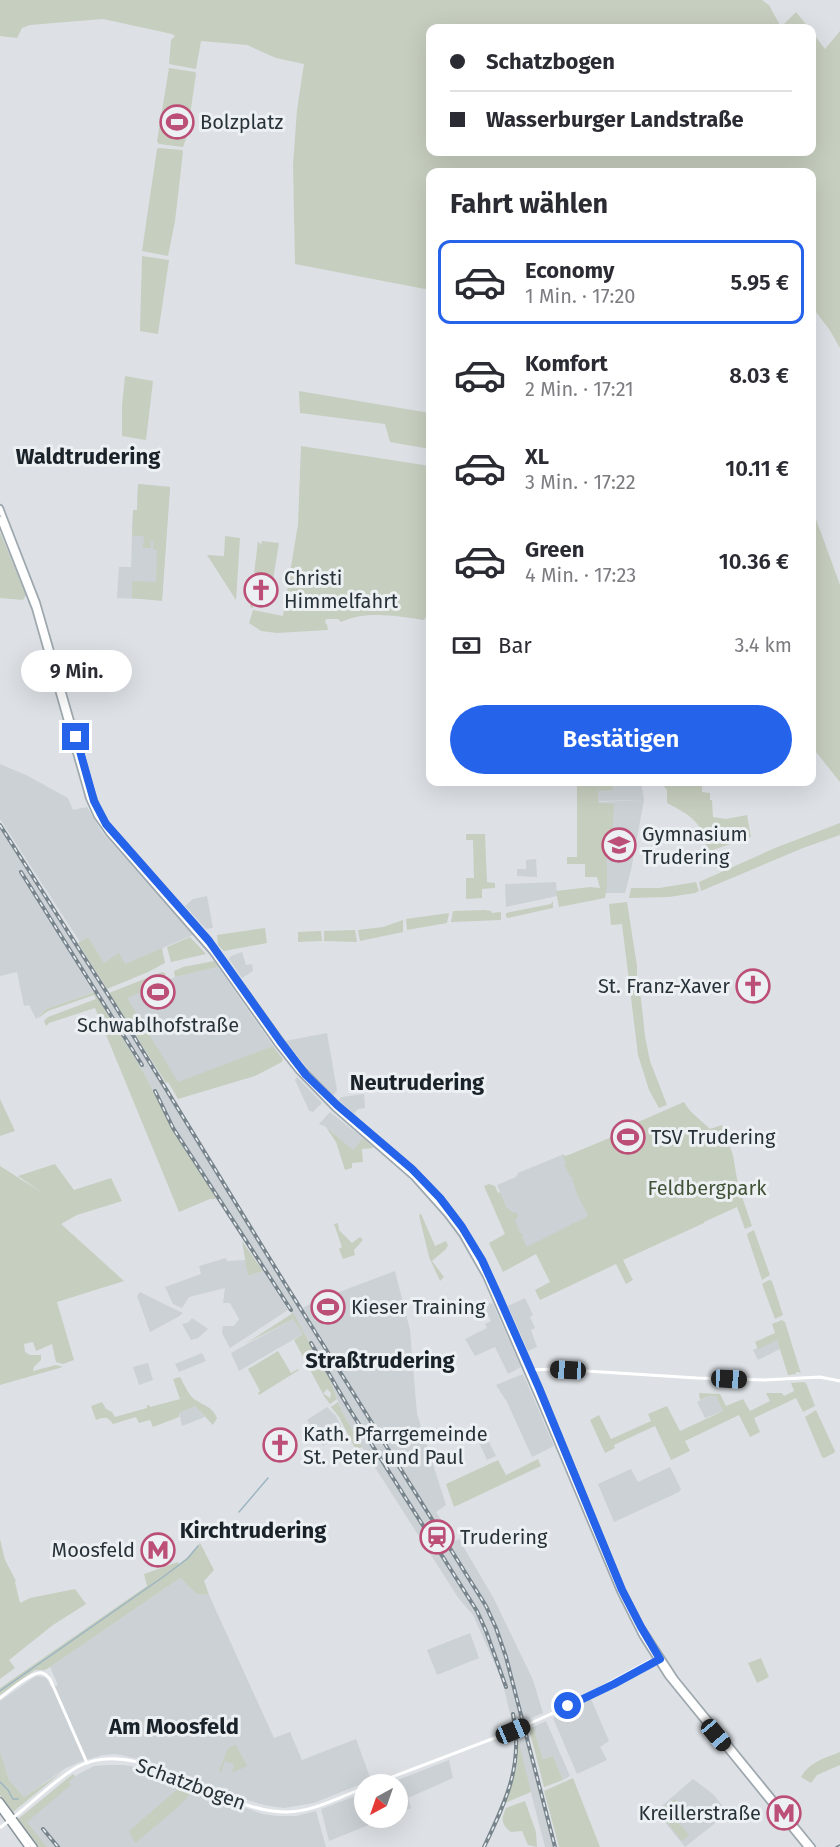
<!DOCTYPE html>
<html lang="de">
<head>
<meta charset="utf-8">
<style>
	:root { --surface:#fff; --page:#f2f2f3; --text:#2b2b33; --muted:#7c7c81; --line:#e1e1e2; --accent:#2563eb }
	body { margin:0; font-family:"Fira Sans",sans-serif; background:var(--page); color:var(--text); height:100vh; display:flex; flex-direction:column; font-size:22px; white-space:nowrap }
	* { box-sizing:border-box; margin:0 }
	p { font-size:20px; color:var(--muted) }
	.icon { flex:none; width:33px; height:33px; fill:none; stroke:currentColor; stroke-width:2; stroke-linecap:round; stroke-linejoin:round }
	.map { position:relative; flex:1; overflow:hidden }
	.side { position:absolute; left:426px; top:168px; width:390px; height:618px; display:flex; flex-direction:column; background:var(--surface); border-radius:12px; box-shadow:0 6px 24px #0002 }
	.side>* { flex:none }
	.hud { position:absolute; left:426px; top:24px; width:390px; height:132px; border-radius:12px; box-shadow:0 6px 24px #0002; display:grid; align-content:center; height:132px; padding:0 24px; background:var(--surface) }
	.needle { width:39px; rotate:220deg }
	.tools { position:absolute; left:354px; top:1774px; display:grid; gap:12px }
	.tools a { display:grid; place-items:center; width:54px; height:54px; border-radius:50%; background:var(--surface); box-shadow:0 6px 24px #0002; font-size:30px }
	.end { position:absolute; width:27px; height:27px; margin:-14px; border:8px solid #2563eb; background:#fff; box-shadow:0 0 0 3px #fff }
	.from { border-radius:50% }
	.bubble { position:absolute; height:42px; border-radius:21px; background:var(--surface); box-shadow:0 6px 24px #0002; font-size:20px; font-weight:600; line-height:42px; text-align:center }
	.car { position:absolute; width:18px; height:36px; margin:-18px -9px; border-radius:8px; box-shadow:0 0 4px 2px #0007; background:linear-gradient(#222 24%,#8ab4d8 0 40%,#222 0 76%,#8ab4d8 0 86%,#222 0) }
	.hud b { display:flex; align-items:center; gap:21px; height:57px; font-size:22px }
	.hud b+b { border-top:2px solid var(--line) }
	.hud i { width:15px; height:15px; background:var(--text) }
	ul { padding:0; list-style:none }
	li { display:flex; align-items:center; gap:18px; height:84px; margin:0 12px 9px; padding:0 12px; border:3px solid transparent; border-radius:12px }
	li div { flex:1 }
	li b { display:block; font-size:22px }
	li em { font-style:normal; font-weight:600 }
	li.selected { border-color:var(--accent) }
	li>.icon { width:54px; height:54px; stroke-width:1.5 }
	h2 { padding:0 24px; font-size:27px; line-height:72px }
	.pay { display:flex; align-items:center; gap:15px; height:66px; padding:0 24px; font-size:22px }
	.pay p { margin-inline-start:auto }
	.cta { display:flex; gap:12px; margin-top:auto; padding:12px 24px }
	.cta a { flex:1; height:69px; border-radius:36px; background:var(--accent); color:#fff; font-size:24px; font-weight:600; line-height:69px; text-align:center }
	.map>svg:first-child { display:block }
</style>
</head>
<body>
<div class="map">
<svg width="840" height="1847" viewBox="0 0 840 1847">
	<rect width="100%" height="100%" fill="#dde1e5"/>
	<g fill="#cbd1d5">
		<polygon points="138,484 170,487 162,600 117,598 119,567 131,567 133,510 137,510"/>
		<polygon points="0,764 26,775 68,798 73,810 87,807 101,831 193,935 125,964 104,963 88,937 80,942 0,819"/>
		<polygon points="597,782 641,782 644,800 631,870 625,893 606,893 605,848 601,832 598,802 642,800 599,801"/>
		<polygon points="0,823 133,1030 280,1274 350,1384 303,1308 315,1301 395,1271 410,1330 417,1414 446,1505 436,1512 455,1541 459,1539 494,1599 533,1680 543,1713 524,1721 556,1847 545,1847 518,1742 517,1766 507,1797 505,1803 502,1804 512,1775 515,1754 515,1735 502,1680 473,1615 459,1599 362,1447 341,1410 330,1379 314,1348 169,1124 145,1075 61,939 93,992 46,1009 36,1019 29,1005 24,1006 17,972 0,976"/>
		<polygon points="536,859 537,877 517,876 517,869 526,869 526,860"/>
		<polygon points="556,882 557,896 506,907 505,884"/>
		<polygon points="207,896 213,928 206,929 185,906 193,899"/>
		<polygon points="242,952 246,965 252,964 253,971 242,978 229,959 231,956"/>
		<polygon points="218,967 273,1046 178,1083 126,998 175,977"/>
		<polygon points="327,1033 337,1090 333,1096 313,1075 285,1041"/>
		<polygon points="297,1077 322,1103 313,1112 309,1111 308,1108 295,1080"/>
		<polygon points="364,1094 365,1108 358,1109 354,1114 339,1100 341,1097"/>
		<polygon points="330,1112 363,1138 353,1150 326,1127 319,1124"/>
		<polygon points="564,1154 578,1187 595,1215 525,1250 497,1185 516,1177 518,1173"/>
		<polygon points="226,1258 227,1261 246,1260 248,1276 263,1271 288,1310 230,1348 222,1333 223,1326 234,1326 239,1319 230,1303 223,1303 225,1288 189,1297 182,1308 173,1304 165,1287 201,1274 199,1266"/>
		<polygon points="140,1292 168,1306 183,1313 178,1317 150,1332 137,1296"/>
		<polygon points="525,1298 533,1315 530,1317 535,1328 531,1330 537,1347 528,1351 508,1306"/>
		<polygon points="490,1303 493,1304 521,1367 508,1374 495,1347 475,1356 465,1339 487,1328 485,1324 491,1321 484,1307"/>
		<polygon points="192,1318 208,1329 198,1338 191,1340 182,1324 189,1322"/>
		<polygon points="293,1319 303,1334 239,1371 231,1353"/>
		<polygon points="777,1339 780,1349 758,1360 753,1350"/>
		<polygon points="202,1353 206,1361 179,1372 175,1364"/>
		<polygon points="148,1363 153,1380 139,1385 133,1367"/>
		<polygon points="523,1374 554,1446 532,1457 507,1402 496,1385"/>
		<polygon points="709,1396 716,1396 723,1411 705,1418 697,1402"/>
		<polygon points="195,1406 205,1417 182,1426 179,1413"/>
		<polygon points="327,1407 336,1416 344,1433 323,1446 307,1420"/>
		<polygon points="484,1432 496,1456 487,1460 476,1436"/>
		<polygon points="670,1467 681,1489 679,1492 614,1522 598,1484 631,1469 638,1482"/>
		<polygon points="180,1578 197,1594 209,1595 274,1738 290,1732 302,1760 356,1739 371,1780 314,1803 284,1808 264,1805 244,1799 147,1761 116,1754 103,1755 82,1761 66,1768 24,1797 9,1780 0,1751 0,1701 36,1676 44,1677 47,1679 51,1687 58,1685 50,1667"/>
		<polygon points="470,1633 479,1658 437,1675 427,1650"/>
		<polygon points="591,1699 609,1741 600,1747 607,1760 577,1774 553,1718"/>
		<polygon points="546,1721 570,1776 563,1780 553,1756 543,1759 533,1727"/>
		<polygon points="449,1760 453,1778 408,1798 411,1808 398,1813 398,1785 385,1785"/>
		<polygon points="109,1765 124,1765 137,1767 262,1814 277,1816 296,1816 316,1811 326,1847 47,1847 26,1822 75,1776 94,1766"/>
		<polygon points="693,1779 713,1794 728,1813 685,1847 656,1811"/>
		<polygon points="364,1793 364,1818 386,1818 329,1841 321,1809"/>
	</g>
	<g fill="#c6cebf">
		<polygon points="0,0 762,0 769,5 781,27 796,12 809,28 430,28 430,152 812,152 812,32 825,49 840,31 840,348 829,329 812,307 812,172 430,172 430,290 295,264 293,165 297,110 304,64 276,58 247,45 201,41 196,69 169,64 171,40 175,36 172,34 103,19 30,25 22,28 17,38 0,36"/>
		<polygon points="169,68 195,72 196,74 187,136 183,147 159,144 157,141"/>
		<polygon points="159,148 182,150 183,152 175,221 168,256 142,251 157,149"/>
		<polygon points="142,256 169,260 158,334 140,331"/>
		<polygon points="125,376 153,381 146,440 122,436 122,406"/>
		<polygon points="299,391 430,413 430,449 390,442 385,424 300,413"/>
		<path d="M301,446L430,466V611L424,620C398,616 366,610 341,622L338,619H326L325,623L327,624L328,630L277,633L261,631L249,623L253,610L283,616L298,524Z"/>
		<polygon points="138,484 170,487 162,601 132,598 132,581 156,582 157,550 153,549 154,541 151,541 151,548 143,548 144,536 135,536 132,537 133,510 137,510"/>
		<polygon points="812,508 840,585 840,782 812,747"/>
		<polygon points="0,532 26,595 23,600 0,598"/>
		<polygon points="225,536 240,538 236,600 207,555 224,556"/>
		<polygon points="258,541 261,545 262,541 279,543 273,580 256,578 253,608 250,607"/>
		<path d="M577,782H616H611L612,783L613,790L598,791L599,806V803L614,804L612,841L602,837C607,856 609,880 605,898L559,907L556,891L590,887L600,888L597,877H585V864H567V857H577Z"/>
		<path d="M662,782H702V792L710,793V800H712L713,817L726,819L747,815L751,837L707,852C705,823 690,815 667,803V790L661,783Z"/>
		<polygon points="840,823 840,835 803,848 701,891 699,882 775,848"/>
		<polygon points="485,834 487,882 495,883 495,888 482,889 482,898 466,899 466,878 474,878 473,840 466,840 466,834"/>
		<polygon points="696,882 699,891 695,893 669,897 629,898 631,888 659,888"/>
		<polygon points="553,901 553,908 508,918 506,917 506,913 551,904"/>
		<polygon points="627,902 637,966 637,983 640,990 645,1036 650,1061 667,1105 659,1108 649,1090 638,1055 622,924 611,925 609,904"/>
		<polygon points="485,910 491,911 492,913 501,912 501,920 451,922 453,911"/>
		<polygon points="449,913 447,923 407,930 406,919"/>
		<polygon points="403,920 403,932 360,941 358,930 383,927"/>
		<polygon points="265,928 267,943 224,951 218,945 217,935"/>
		<polygon points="355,930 357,942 324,941 324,931"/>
		<polygon points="321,931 322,941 298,942 298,932"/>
		<polygon points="88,937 104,963 119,953 125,964 162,948 165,963 148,972 107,989 78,943"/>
		<polygon points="190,937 206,954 171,962 167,947"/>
		<polygon points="214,961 218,967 175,977 174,971 183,967"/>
		<polygon points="162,972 165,973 170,995 153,1003 145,990 127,998 178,1082 273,1046 283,1059 282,1062 255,1076 178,1099 168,1082 166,1083 109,993"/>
		<polygon points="94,992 145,1075 170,1125 216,1198 215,1199 210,1199 179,1212 95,1008 49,1023 46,1026 44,1021 48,1017 96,999 94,995 48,1011 37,1019 46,1009"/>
		<polygon points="0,1099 15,1131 0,1136"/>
		<path d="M684,1102C691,1114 700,1119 710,1129L722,1125L733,1155L738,1185L752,1226L745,1229L737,1207L704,1222V1223L623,1260L633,1280L626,1284L616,1264L540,1300L535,1290L550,1282L536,1254L503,1272L489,1243L505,1234L484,1186L489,1184L495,1186L498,1193L500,1192L507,1208L509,1209L512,1212L517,1213L518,1217L515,1220L520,1233L523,1234L522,1238L527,1247L569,1226L575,1222H578L580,1220L584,1219L588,1215C584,1207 578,1198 576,1191C575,1187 574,1183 572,1180L573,1177H570L566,1167H564L566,1163L563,1156L561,1155L565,1156L571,1154L614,1136L613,1133Z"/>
		<polygon points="326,1127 353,1150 363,1138 374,1148 362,1149 363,1162 352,1163 352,1168 345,1170 336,1142"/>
		<polygon points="55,1164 74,1190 111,1178 122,1201 77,1215 61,1224 124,1281 57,1302 74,1360 63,1364 56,1362 52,1344 36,1351 33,1342 24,1344 25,1352 30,1355 41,1355 41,1360 34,1367 33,1371 56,1365 63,1367 0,1385 0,1166 44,1194 18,1176"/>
		<polygon points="421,1214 435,1246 446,1241 448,1245 446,1249 432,1261 444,1277 440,1281 429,1257 419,1215"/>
		<polygon points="338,1223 339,1230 352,1243 360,1237 363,1240 354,1250 355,1255 343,1259 339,1249 342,1247 334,1224"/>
		<polygon points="754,1230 770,1275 762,1280 747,1235 748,1233"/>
		<polygon points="242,1241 263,1271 248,1276"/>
		<polygon points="769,1280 772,1281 783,1315 775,1319 762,1284"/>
		<polygon points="293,1313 330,1379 337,1399 330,1404 323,1395 324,1394 330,1398 331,1393 327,1389 323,1394 294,1340 303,1334 293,1319 245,1344"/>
		<polygon points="782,1320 785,1322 801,1374 799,1372 796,1372 796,1374 788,1375 777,1340 758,1349 755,1342 775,1333 772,1324"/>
		<polygon points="278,1351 291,1373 298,1369 299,1370 259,1395 258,1393 260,1391 248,1369"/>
		<path d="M180,1377C184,1384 188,1394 194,1399C204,1406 212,1406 217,1418L213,1425L195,1406L179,1413V1417L153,1427L150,1420L139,1423L136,1417L113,1424C107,1416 105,1417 96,1420L91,1406L102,1402L106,1409L112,1412L115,1417L147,1408V1405H149L150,1407L180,1399L173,1379Z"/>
		<polygon points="803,1382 806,1383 815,1406 803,1412 796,1398 754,1418 760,1432 750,1437 739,1415 685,1441 690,1451 671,1460 655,1426 614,1445 615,1448 605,1453 590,1420 599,1415 611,1439 651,1421 648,1414 667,1406 680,1431 723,1411 716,1396 709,1396 700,1400 699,1393 720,1394 726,1406 743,1399 750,1411 770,1401 766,1393 782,1393 784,1396 794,1391 791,1383"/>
		<polygon points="338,1402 341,1410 362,1447 356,1450 339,1417 331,1407"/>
		<polygon points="816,1410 835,1451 834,1453 824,1458 822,1457 805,1417"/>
		<polygon points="538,1459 541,1466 454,1507 446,1484 498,1460 506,1475"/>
		<polygon points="0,1539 5,1560 16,1581 15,1582 20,1603 30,1598 75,1589 86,1604 53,1625 9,1660 15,1668 0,1679"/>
		<polygon points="200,1543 214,1570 204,1581 209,1595 197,1594 180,1578 50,1667 45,1670 35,1670 0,1695 0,1688 147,1586 144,1574 178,1562 179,1564 189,1556"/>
		<polygon points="761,1658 769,1677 757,1683 748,1663"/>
		<polygon points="533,1727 543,1759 553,1756 563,1780 544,1787 529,1729"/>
		<polygon points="518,1739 531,1792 505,1803 517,1766"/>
		<polygon points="236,1745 247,1766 232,1773 234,1764 225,1761 221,1772 219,1771 228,1748"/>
		<polygon points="0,1751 9,1780 24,1797 62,1772 13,1812 0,1795"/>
		<path d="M840,1752V1765L817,1775L811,1783L801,1777C811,1761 823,1759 840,1752Z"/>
		<polygon points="73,1774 75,1776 69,1782 71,1785 27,1822 47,1847 39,1847 18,1819"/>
		<polygon points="573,1778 600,1847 559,1847 544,1791"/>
		<polygon points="179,1788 190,1794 177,1808 135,1843 129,1831"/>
		<polygon points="675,1799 688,1815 676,1825 679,1823 689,1835 682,1841 658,1811"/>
		<path d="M525,1801L536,1832L537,1847L528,1845L522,1831L511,1832C501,1824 501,1819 506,1808Z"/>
	</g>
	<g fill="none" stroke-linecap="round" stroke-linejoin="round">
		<g stroke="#9cb5c1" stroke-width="1.5">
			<polyline points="239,1512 268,1478"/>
			<polyline points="0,1691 163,1577 187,1559 198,1546"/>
			<polyline points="0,1782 8,1790 13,1799 18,1799"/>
		</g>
		<defs>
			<g id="primary">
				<polyline points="0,508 37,603 91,791 96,806 106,824 209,941 297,1064 338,1106 412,1169 440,1198 459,1223 482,1260 496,1291 539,1388 622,1590 641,1627 675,1679 812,1847"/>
				<polyline points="0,519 35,608 89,798 97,816 109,833 212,951 277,1043 299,1071 335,1108 414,1177 447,1214 462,1234 486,1276 542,1405 620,1591 642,1635 668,1676 807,1847"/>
			</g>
			<g id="highway">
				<polyline points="0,1801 34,1847"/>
				<polyline points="0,1808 28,1847"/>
			</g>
		</defs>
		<use href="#primary" stroke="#9ea8af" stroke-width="8"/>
		<use href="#highway" stroke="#869299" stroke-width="8"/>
		<g stroke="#fff" stroke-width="3">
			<polyline points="532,1370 554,1369 697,1378 764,1380 820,1377 840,1381"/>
			<path d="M0,1698C8,1692 32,1671 42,1673C46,1674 47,1676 50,1679L87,1763"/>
			<polyline points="574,1702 649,1661 659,1659"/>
			<polyline points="551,1714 581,1701 659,1660"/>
			<polyline points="371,1785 513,1731"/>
			<path d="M19,1813C36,1799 58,1778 77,1767C139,1733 221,1813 286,1812C313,1812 340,1797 364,1788"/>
		</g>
		<use href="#primary" stroke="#fff" stroke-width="4.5"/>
		<use href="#highway" stroke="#fff" stroke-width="5"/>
		<polyline stroke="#78848c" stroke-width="1.5" points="836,1847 840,1845"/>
		<defs>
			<g id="rail">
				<polyline points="0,825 114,1004 279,1274 486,1606 496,1628 506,1657 555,1847"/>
				<polyline points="21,872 142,1065"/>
				<polyline points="155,1091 173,1128 291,1310"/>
				<polyline points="311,1343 350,1410 477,1611 486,1631 506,1687"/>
				<polyline points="43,1829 58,1847"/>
				<path d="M484,1847C505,1803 524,1765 513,1714"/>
			</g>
		</defs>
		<use href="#rail" stroke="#78848c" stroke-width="4"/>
		<use href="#rail" stroke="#ecf0f3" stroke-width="1.5" stroke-dasharray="4.5" stroke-linecap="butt"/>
		<g stroke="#fff" stroke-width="3">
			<polyline points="513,1731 551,1714"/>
			<polyline points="1,1827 19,1813"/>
		</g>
	</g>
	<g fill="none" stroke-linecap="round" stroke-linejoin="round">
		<polyline stroke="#2563eb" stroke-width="8" points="76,737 94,801 106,824 209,941 280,1041 306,1075 337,1105 412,1169 440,1198 462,1227 482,1260 498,1295 539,1388 622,1590 641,1627 660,1659 614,1684 568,1706"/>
	</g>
	<defs>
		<symbol id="stadium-ring" viewBox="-11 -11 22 22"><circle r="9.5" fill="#ecf0f3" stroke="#bc4f75" stroke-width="1.5"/><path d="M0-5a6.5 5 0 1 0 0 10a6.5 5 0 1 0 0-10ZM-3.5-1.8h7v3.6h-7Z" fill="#bc4f75"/></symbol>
		<symbol id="church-ring" viewBox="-11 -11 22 22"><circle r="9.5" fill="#ecf0f3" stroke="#bc4f75" stroke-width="1.5"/><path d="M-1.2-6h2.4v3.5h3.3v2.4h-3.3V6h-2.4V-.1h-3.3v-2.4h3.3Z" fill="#bc4f75"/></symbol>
		<symbol id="school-ring" viewBox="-11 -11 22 22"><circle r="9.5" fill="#ecf0f3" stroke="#bc4f75" stroke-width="1.5"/><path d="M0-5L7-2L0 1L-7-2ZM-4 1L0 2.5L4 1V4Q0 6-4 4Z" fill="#bc4f75"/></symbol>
		<symbol id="station-ring" viewBox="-11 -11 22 22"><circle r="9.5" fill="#ecf0f3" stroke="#bc4f75" stroke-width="1.5"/><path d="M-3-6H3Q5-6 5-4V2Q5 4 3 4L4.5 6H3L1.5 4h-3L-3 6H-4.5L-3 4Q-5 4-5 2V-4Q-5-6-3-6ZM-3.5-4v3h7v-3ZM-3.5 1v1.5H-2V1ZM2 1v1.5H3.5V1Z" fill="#bc4f75"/></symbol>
		<symbol id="metro-ring" viewBox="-11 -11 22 22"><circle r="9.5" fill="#ecf0f3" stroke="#bc4f75" stroke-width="1.5"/><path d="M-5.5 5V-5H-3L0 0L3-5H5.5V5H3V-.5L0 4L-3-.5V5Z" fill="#bc4f75"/></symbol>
	</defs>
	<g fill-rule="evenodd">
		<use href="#stadium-ring" x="158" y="103" width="38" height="38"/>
		<use href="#church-ring" x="242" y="571" width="38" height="38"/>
		<use href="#school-ring" x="600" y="826" width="38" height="38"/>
		<use href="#church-ring" x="734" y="967" width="38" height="38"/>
		<use href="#stadium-ring" x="139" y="973" width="38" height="38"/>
		<use href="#stadium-ring" x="609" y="1118" width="38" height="38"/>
		<use href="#stadium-ring" x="309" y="1288" width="38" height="38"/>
		<use href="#church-ring" x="261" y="1426" width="38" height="38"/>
		<use href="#station-ring" x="418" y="1518" width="38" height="38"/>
		<use href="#metro-ring" x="139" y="1531" width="38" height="38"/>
		<use href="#metro-ring" x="765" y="1794" width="38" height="38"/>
	</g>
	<g text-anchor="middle" stroke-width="6" stroke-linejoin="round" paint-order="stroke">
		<g font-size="20" fill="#283239" stroke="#ecf0f3" text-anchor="start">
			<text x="200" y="129">Bolzplatz</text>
			<text x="284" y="585">Christi<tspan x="284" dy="23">Himmelfahrt</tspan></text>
			<text x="642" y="841">Gymnasium<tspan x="642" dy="23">Trudering</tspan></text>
			<text x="730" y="993" text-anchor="end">St. Franz-Xaver</text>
			<text x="158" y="1032" text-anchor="middle">Schwablhofstraße</text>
			<text x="651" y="1144">TSV Trudering</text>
			<text x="351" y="1314">Kieser Training</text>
			<text x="303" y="1441">Kath. Pfarrgemeinde<tspan x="303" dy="23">St. Peter und Paul</tspan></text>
			<text x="460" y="1544">Trudering</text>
			<text x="135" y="1557" text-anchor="end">Moosfeld</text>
			<text x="761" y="1820" text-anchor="end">Kreillerstraße</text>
		</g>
		<g font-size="20" fill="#425337" stroke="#ecf0f3">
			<text x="707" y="1195">Feldbergpark</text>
		</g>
		<g font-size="20" fill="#283239" stroke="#ecf0f3">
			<text transform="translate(191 1784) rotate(20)" y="7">Schatzbogen</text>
		</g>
		<g font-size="22" font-weight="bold" fill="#1a232a" stroke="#ecf0f3">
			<text x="88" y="464">Waldtrudering</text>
			<text x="417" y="1090">Neutrudering</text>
			<text x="380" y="1368">Straßtrudering</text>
			<text x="253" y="1538">Kirchtrudering</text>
			<text x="174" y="1734">Am Moosfeld</text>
		</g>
	</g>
</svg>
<div class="tools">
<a><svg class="needle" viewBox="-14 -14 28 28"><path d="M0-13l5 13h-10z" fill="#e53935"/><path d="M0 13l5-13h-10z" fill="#7c7c81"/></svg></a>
</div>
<i class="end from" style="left:568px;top:1706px"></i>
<i class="end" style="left:76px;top:737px"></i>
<div class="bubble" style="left:21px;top:650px;width:111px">9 Min.</div>
<i class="car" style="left:568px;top:1370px;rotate:273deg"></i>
<i class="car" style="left:729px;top:1379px;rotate:93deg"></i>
<i class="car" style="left:513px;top:1731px;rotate:67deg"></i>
<i class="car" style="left:716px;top:1735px;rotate:140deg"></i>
<div class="hud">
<b><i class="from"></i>Schatzbogen</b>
<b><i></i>Wasserburger Landstraße</b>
</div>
<section class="side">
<h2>Fahrt wählen</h2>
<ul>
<li class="selected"><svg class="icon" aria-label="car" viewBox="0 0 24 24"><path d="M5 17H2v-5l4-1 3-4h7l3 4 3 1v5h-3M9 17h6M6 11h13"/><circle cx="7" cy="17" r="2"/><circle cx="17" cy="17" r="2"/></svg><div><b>Economy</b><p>1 Min. · 17:20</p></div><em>5.95 €</em></li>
<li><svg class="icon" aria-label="car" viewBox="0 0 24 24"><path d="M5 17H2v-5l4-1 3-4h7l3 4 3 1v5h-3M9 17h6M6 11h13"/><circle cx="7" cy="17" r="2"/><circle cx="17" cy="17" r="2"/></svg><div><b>Komfort</b><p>2 Min. · 17:21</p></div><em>8.03 €</em></li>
<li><svg class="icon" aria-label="car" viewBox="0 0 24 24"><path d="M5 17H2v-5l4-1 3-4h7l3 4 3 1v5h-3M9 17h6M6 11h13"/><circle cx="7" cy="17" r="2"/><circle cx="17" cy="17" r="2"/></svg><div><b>XL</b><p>3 Min. · 17:22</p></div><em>10.11 €</em></li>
<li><svg class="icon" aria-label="car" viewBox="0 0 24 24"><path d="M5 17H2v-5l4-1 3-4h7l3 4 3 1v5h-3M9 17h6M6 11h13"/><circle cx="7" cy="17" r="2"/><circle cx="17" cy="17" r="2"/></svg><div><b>Green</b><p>4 Min. · 17:23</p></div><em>10.36 €</em></li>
</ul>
<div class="pay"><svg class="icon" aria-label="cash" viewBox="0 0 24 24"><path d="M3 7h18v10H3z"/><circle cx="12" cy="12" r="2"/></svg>Bar<p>3.4 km</p></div>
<div class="cta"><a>Bestätigen</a></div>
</section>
</div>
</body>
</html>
